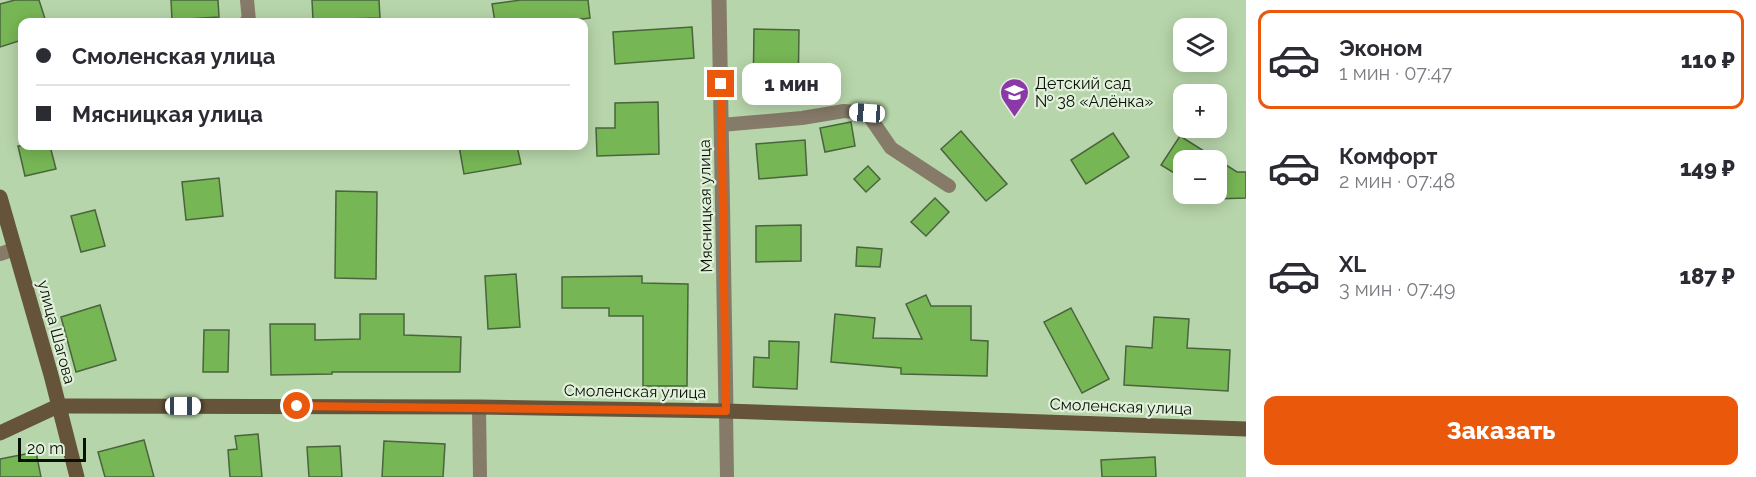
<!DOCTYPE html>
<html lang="ru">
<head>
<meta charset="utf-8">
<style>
	:root { --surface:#fff; --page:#f2f2f3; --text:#2b2b33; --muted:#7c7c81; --line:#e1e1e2; --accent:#ea580c }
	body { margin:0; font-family:Raleway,sans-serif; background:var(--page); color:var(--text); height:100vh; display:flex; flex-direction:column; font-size:22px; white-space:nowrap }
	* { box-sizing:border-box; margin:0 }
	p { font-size:20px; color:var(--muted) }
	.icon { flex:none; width:33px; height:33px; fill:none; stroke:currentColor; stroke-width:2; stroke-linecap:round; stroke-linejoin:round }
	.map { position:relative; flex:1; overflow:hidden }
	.drawer { display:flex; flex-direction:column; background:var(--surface); width:510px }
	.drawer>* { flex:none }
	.top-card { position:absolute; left:18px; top:18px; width:570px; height:132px; border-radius:12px; box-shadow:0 3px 15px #0003; display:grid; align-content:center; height:132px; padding:0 18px; background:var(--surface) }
	.tools { position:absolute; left:1173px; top:18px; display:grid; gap:12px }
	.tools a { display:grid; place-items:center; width:54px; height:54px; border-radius:12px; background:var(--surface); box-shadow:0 3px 15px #0003; font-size:30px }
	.scale { position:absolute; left:18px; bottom:15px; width:68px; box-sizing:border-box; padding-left:6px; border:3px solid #081104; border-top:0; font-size:16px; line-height:21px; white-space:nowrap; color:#081104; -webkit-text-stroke:4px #e1f0db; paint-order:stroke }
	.end { position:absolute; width:27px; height:27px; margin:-14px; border:8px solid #ea580c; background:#fff; box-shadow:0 0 0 3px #fff }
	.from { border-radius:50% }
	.bubble { position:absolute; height:42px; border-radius:12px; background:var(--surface); box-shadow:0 3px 15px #0003; font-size:20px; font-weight:800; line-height:42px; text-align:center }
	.car { position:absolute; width:18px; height:36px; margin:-18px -9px; border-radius:8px; box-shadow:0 0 4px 2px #0007; background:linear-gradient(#fff 24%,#345 0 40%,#fff 0 76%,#345 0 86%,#fff 0) }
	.top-card b { display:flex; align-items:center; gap:21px; height:57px; font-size:22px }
	.top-card b+b { border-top:2px solid var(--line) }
	.top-card i { width:15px; height:15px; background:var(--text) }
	ul { padding:10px 0 0; list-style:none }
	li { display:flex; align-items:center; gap:18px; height:99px; margin:0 12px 9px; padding:0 6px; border:3px solid transparent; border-radius:12px }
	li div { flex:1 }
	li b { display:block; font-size:22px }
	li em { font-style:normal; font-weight:800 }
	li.current { border-color:var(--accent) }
	li>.icon { width:54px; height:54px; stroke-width:1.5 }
	.button { display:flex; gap:12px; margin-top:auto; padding:12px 18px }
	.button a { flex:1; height:69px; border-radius:12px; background:var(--accent); color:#fff; font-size:24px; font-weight:800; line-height:69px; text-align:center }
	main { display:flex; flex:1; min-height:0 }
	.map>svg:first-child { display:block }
</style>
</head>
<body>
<main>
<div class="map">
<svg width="1246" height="477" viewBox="0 0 1246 477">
	<rect width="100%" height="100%" fill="#b7d5aa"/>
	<g fill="#77b655" stroke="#4a643e" stroke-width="1.5">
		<polygon points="15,0 39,0 46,22 22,22 22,40 0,47 0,4"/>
		<polygon points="171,0 218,0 219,17 172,20"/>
		<polygon points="312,0 379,0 380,18 313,20"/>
		<polygon points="521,0 588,0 590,18 557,22 495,22 492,4"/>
		<polygon points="692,27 694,58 615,64 613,32"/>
		<polygon points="754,29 799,30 798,99 753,98"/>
		<polygon points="658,102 659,154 597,156 596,128 615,128 615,103"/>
		<polygon points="851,122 855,146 825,152 820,128"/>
		<polygon points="961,131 1007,184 986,201 941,149"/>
		<polygon points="1113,133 1129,157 1086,184 1071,160"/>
		<polygon points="1180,136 1237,172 1246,172 1246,198 1214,199 1206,194 1216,194 1216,160 1184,160 1184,179 1161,165"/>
		<polygon points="805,140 807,175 759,179 756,144"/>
		<polygon points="18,146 50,146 56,169 25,176"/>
		<polygon points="459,146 517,146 521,164 464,174"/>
		<polygon points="868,166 880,179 866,192 854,179"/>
		<polygon points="219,178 223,216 186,220 182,182"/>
		<polygon points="336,191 377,192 376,279 335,278"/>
		<polygon points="935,198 949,212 926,236 911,222"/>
		<polygon points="95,210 105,246 81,252 71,216"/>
		<polygon points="801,225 801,261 756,262 756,226"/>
		<polygon points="857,247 882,249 880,267 856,266"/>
		<polygon points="516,274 520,327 488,329 485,276"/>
		<polygon points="642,276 642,283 688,284 687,386 643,386 643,316 609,316 609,308 562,308 562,277"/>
		<polygon points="926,295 931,306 971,306 971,340 988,341 987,376 901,374 901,368 831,362 835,314 875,318 873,338 922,339 906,304"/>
		<polygon points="100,305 116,360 76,372 61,317"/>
		<polygon points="1071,308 1109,379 1082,393 1044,322"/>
		<polygon points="360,314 404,314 404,335 461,337 460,372 332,372 332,374 271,375 270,324 315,324 315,340 360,339"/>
		<polygon points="1154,317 1189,319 1187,348 1230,350 1228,391 1124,385 1126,346 1152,348"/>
		<polygon points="204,330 229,330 228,372 203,372"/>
		<polygon points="769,341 799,342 797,389 753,387 754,357 769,358"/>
		<polygon points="258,434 262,477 230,477 228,450 237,449 235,436"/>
		<polygon points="144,440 154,477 105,477 98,452"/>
		<polygon points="384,441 445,444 443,477 382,477"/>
		<polygon points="340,446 342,477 309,477 307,447"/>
		<polygon points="36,452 41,477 0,477 0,459"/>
		<polygon points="1155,457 1156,477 1102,477 1101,460"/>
	</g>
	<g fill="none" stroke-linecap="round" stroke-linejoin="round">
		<g stroke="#867a69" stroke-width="14">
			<polyline points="246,22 249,21 247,0"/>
			<polyline points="721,125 802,118 844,111 867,113 891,148 949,186"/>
			<polyline points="0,254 15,249"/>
			<polyline points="479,407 480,477"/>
			<polyline points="726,411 727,477"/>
		</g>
		<polyline stroke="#867a69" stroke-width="15" points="719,0 726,411"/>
		<g stroke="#65533a" stroke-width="15">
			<polyline points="0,197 51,375 77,477"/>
			<polyline points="0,433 58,406 70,406 479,407 726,411 1246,429"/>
		</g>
	</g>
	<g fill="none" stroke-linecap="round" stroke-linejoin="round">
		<polyline stroke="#ea580c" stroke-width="8" points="297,406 726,411 721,84"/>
	</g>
	<defs>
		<symbol id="school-pin" viewBox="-11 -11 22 30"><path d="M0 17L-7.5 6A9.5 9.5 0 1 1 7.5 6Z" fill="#8b39a8" stroke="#e1f0db"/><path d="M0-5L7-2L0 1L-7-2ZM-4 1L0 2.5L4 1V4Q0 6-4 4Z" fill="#fff"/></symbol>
	</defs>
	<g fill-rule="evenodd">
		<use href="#school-pin" x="998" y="76" width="33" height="45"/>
	</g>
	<g text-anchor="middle" stroke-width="4.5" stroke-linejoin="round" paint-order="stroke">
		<g font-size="16" fill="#081104" stroke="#e1f0db" text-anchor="start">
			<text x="1035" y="89">Детский сад<tspan x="1035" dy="18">№ 38 «Алёнка»</tspan></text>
		</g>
		<g font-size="16" fill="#081104" stroke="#e1f0db">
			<text transform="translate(705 206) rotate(-91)" y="6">Мясницкая улица</text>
			<text transform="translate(57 332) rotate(75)" y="6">улица Шагова</text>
			<text transform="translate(635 391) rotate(1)" y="6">Смоленская улица</text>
			<text transform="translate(1121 406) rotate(2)" y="6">Смоленская улица</text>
		</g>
	</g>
</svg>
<div class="tools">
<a><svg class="icon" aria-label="layers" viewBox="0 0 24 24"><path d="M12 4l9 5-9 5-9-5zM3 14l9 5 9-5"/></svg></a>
<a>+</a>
<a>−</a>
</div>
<div class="scale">20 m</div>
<i class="end from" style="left:297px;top:406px"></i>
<i class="end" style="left:721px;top:84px"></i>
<div class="bubble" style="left:742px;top:63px;width:99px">1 мин</div>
<i class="car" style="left:867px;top:113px;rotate:274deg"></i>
<i class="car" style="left:183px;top:406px;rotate:90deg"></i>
<div class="top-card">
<b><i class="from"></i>Смоленская улица</b>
<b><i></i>Мясницкая улица</b>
</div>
</div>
<section class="drawer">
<ul>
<li class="current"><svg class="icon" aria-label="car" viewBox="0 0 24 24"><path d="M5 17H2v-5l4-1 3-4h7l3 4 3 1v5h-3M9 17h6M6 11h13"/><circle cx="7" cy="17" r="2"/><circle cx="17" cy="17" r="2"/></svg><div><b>Эконом</b><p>1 мин · 07:47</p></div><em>110 ₽</em></li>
<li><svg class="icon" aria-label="car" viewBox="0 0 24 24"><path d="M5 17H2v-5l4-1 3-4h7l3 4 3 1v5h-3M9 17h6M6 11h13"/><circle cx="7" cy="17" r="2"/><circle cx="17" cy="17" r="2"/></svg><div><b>Комфорт</b><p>2 мин · 07:48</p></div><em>149 ₽</em></li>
<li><svg class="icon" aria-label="car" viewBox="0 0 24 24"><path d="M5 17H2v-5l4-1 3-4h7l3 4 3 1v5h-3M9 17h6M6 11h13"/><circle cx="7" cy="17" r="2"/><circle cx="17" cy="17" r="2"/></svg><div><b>XL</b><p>3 мин · 07:49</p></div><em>187 ₽</em></li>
</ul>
<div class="button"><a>Заказать</a></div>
</section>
</main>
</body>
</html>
